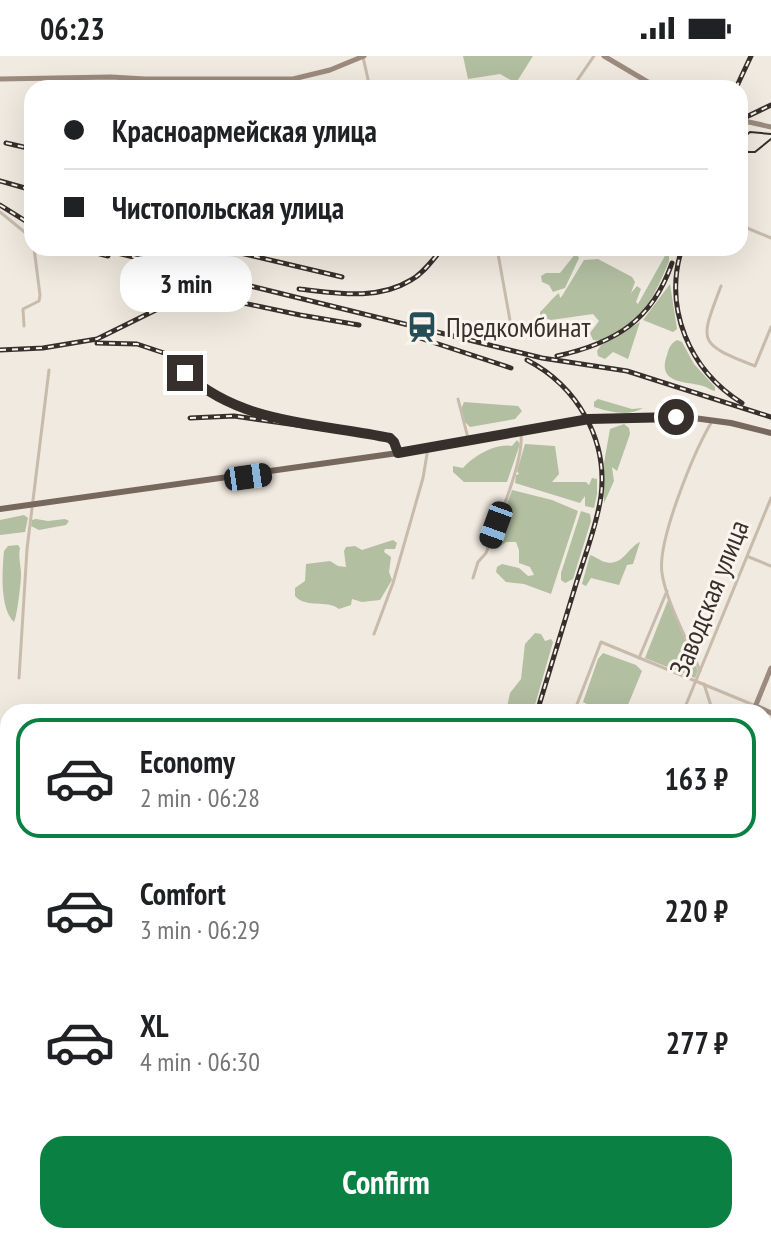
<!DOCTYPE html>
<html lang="en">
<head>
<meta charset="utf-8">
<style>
	:root { --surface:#fff; --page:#f2f2f2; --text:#202124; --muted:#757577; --line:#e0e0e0; --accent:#0b8043 }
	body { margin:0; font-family:"PT Sans Narrow",sans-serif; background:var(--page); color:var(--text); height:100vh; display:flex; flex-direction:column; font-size:30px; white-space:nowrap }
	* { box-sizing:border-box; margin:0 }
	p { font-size:26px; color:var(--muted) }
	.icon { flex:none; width:44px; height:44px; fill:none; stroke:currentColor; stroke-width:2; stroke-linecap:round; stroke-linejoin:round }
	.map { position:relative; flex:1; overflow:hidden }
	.panel { position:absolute; left:0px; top:648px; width:772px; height:540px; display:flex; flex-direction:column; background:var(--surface); border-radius:24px 24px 0 0; box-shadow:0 8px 32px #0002 }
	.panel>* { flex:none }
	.hud { position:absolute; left:24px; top:24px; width:724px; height:176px; border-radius:24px; box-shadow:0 8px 32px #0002; display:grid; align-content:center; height:176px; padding:0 40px; background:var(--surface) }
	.end { position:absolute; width:36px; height:36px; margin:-18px; border:10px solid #372f2b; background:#fff; box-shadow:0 0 0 4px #fff }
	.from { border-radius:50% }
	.bubble { position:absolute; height:56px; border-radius:24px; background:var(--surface); box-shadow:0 8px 32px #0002; font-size:26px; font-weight:700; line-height:56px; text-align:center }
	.car { position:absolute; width:24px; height:48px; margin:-24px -12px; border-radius:10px; box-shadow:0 0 6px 2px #0007; background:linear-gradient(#222 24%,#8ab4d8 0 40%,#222 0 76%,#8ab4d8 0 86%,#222 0) }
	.hud b { display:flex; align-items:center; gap:28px; height:76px; font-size:30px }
	.hud b+b { border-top:2px solid var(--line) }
	.hud i { width:20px; height:20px; background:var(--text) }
	ul { padding:14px 0 0; list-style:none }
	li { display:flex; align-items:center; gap:24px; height:120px; margin:0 16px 12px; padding:0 24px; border:4px solid transparent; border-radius:24px }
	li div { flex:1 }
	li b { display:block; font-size:30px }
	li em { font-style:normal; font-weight:700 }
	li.selected { border-color:var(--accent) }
	li>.icon { width:72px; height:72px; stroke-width:1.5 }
	.cta { display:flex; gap:16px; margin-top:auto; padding:16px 40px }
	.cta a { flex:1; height:92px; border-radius:24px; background:var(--accent); color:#fff; font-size:32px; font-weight:700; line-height:92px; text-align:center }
	.status { display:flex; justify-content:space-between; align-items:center; height:56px; padding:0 40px; background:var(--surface); direction:ltr }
	.status svg { height:22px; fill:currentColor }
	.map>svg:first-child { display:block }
</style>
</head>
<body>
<div class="status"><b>06:23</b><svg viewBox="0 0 49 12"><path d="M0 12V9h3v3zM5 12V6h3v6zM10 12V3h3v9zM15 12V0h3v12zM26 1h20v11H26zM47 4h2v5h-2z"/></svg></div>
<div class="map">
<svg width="771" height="1188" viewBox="0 0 771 1188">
	<rect width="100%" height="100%" fill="#f1eae0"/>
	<g fill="#b2bfa1">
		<polygon points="463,0 533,0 516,27 500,18 468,23"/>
		<polygon points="576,197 579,202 565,232 553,236 549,229 542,226 541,220 546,217 560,217"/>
		<path d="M666,198L669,200V205C657,234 646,261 616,277C608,281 602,286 593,284L590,277L599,265L593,258L551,264L540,260V256C547,250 551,243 559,237L560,242L562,240L584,204L598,203L632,221L635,226L631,237L637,230L641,233L636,246L638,248Z"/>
		<polygon points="670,228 677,273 673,276 643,264"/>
		<polygon points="640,266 628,303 613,296 605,303 598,300 597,295 601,289"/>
		<path d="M677,284L682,286L694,308L715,331V335C710,334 707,331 703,330C688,325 656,329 667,299C669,292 670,288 677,284Z"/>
		<path d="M598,343L632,353L643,352C628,361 610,356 594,351V346Z"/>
		<polygon points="464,346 518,350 522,355 515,363 470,371 465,366 461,353"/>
		<polygon points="624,368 629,372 630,378 617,415 612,411 614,425 604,447 604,407 610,373"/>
		<path d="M517,384L520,388L507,426H464L453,416V410L463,412C474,400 495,387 512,390Z"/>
		<polygon points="525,388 555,390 559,418 552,426 586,426 589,429 592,422 597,423 597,438 594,452 585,450 585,440 580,447 515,427 516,419 519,418 517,415"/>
		<polygon points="512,434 552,444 578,455 551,538 524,528 506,526 496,516 497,511 502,508 519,512 528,520 534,519 530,511 519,507 519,494 516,486 506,486 497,493 493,487"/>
		<polygon points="581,455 590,458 591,465 573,523 565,527 561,524 561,517"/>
		<polygon points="24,459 28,462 25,476 0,479 0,464"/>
		<polygon points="36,463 48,465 65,463 69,465 66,469 39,474 31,470 32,464"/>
		<path d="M393,484L397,487L395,493H385L384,496L391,501L389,516L392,524L380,544L362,546L352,543L351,549L339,553C326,543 307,553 295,540V532L305,525L306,508L330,505L338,510L346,511L344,495L346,491L355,490L362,494Z"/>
		<path d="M640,486L633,508L627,509L619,529L591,522L586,530L582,528L590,499C594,500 598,503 602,505C622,513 627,492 640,486Z"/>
		<path d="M18,489L20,492C18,501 21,509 21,519C21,527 17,561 14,566C0,553 2,516 4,495L8,490Z"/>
		<polygon points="668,544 698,615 695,622 645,602"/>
		<polygon points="535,577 541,578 545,585 551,583 553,586 533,656 506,656 510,637 521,623 525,588"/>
		<polygon points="603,597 636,609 642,615 625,656 603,656 583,646 598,603"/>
		<polygon points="8,906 8,955 5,953 0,956 0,907"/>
		<polygon points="0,973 8,975 8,1180 189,1180 189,1188 0,1188"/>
		<polygon points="289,1180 364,1180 360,1188 291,1188"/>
	</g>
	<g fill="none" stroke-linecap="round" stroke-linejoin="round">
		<g stroke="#c8bbac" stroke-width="3">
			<polyline points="363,1 370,32"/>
			<polyline points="572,32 594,0"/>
			<polyline points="0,156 27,178 32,186"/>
			<polyline points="740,169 771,182"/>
			<polyline points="497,192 511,270"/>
			<path d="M721,230C700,286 696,287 755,310L771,271"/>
			<polyline points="24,270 23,253 39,245 40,239 34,192"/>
			<path d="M185,317C241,368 319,368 390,382L398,396"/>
			<polyline points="458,343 468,382"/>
			<polyline points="749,501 771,510"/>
			<path d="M473,522L478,506L486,497C496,469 524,406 521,378"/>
			<polyline points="374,578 393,527 423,422 428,392"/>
			<polyline points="639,602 667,535"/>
			<path d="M700,615C689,587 666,546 662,517C657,485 694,396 711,367"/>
			<polyline points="19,622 27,493 49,314"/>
			<polyline points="704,628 713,656"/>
			<polyline points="577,650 592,656"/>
			<polyline points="574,656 601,586 756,650"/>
			<polyline points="683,656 771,442"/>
			<polyline points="764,723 771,726"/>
			<polyline points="764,797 771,781"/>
			<polyline points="764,821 771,841"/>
			<polyline points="764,956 771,939"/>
			<polyline points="764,1000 771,982"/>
			<polyline points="764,1063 771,1066"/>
			<polyline points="764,1133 771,1136"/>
			<polyline points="715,1180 734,1188"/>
			<polyline points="190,1188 191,1180"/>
			<polyline points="258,1188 263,1180"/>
			<polyline points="537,1188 540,1180"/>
			<polyline points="671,1188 675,1180"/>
			<polyline points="688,1188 692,1180"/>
		</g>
		<g stroke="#9c8b7e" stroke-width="5">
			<polyline points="604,0 658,32"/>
			<polyline points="0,23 111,21 145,23 293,23 330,14 364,0"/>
			<polyline points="740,64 771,71"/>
			<polyline points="756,650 771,657"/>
			<polyline points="753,656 771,612"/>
			<polyline points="764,888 771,891"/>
			<polyline points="0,899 8,898"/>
			<polyline points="542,1180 562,1188"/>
			<polyline points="396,1188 400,1180"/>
		</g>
		<polyline stroke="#77685d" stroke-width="6" points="0,453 398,397 593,362 686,361 731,367 771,377"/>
		<g stroke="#372f2b" stroke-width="2">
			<polyline points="771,78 750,76 743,82 742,89 748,96 755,96 771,83"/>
			<polyline points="0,905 8,904"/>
			<polyline points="764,1065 771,1068"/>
		</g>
		<defs>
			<g id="rail">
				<polyline points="736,32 751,0"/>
				<polyline points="740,64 771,49"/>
				<polyline points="6,87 32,93"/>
				<polyline points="0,125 32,134"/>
				<polyline points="0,149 32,169"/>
				<polyline points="77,192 108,200"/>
				<polyline points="97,192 542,302 627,315 771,361"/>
				<polyline points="142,192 190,200 231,215"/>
				<polyline points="219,192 342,221"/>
				<path d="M682,192C663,252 689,314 742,347"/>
				<path d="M299,233C336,237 377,245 411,224C424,217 433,203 443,192"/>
				<polyline points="420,282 511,312"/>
				<polyline points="97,287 137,288 164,297"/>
				<polyline points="0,294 43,292 97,283 170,247 215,241 300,259 359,269"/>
				<path d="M557,300C615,287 652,265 672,207"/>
				<path d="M527,304C577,330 608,383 601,440C597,469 585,499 576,528C563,570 550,613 537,656"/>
				<polyline points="190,362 234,360 346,376"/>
				<polyline points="370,1188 373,1180"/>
			</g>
		</defs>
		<use href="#rail" stroke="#372f2b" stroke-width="5"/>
		<use href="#rail" stroke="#f9f4ec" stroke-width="2" stroke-dasharray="6" stroke-linecap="butt"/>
	</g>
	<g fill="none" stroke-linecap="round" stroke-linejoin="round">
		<path stroke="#372f2b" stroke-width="10" d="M185,317C242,369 319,367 390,382L394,386L398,397L589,363L676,361"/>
	</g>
	<defs>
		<symbol id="station-bare" viewBox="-9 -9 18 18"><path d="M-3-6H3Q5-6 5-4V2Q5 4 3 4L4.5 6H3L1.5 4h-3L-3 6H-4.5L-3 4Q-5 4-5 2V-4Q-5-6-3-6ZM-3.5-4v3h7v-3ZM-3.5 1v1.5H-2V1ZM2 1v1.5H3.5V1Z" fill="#244d55" stroke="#f9f4ec" stroke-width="2.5" paint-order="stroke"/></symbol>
	</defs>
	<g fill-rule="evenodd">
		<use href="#station-bare" x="400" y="249" width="44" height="44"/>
	</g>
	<g text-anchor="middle" stroke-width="6" stroke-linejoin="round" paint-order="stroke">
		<g font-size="28" fill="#372f2b" stroke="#f9f4ec" text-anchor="start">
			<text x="446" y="281">Предкомбинат</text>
		</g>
		<g font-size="28" fill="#372f2b" stroke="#f9f4ec">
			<text transform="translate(709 542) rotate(-68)" y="10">Заводская улица</text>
		</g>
	</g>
</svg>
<i class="end from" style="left:676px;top:361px"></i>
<i class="end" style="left:185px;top:317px"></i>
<div class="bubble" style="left:120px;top:200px;width:132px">3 min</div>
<i class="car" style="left:248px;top:421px;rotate:82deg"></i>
<i class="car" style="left:496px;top:469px;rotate:200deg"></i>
<div class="hud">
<b><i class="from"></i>Красноармейская улица</b>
<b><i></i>Чистопольская улица</b>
</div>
<section class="panel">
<ul>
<li class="selected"><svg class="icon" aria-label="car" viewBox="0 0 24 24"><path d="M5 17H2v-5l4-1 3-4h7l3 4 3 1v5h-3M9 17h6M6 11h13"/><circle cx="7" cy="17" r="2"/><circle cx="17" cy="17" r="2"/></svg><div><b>Economy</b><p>2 min · 06:28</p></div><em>163 ₽</em></li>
<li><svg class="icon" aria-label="car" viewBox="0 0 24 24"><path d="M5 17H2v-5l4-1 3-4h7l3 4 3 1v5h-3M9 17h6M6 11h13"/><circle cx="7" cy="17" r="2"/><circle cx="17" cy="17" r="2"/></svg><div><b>Comfort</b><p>3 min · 06:29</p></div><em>220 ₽</em></li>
<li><svg class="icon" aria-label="car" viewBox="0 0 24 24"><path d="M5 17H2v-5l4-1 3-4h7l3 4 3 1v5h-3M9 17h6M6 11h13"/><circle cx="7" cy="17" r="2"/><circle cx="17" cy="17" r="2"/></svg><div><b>XL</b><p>4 min · 06:30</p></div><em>277 ₽</em></li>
</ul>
<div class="cta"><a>Confirm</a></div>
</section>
</div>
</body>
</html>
